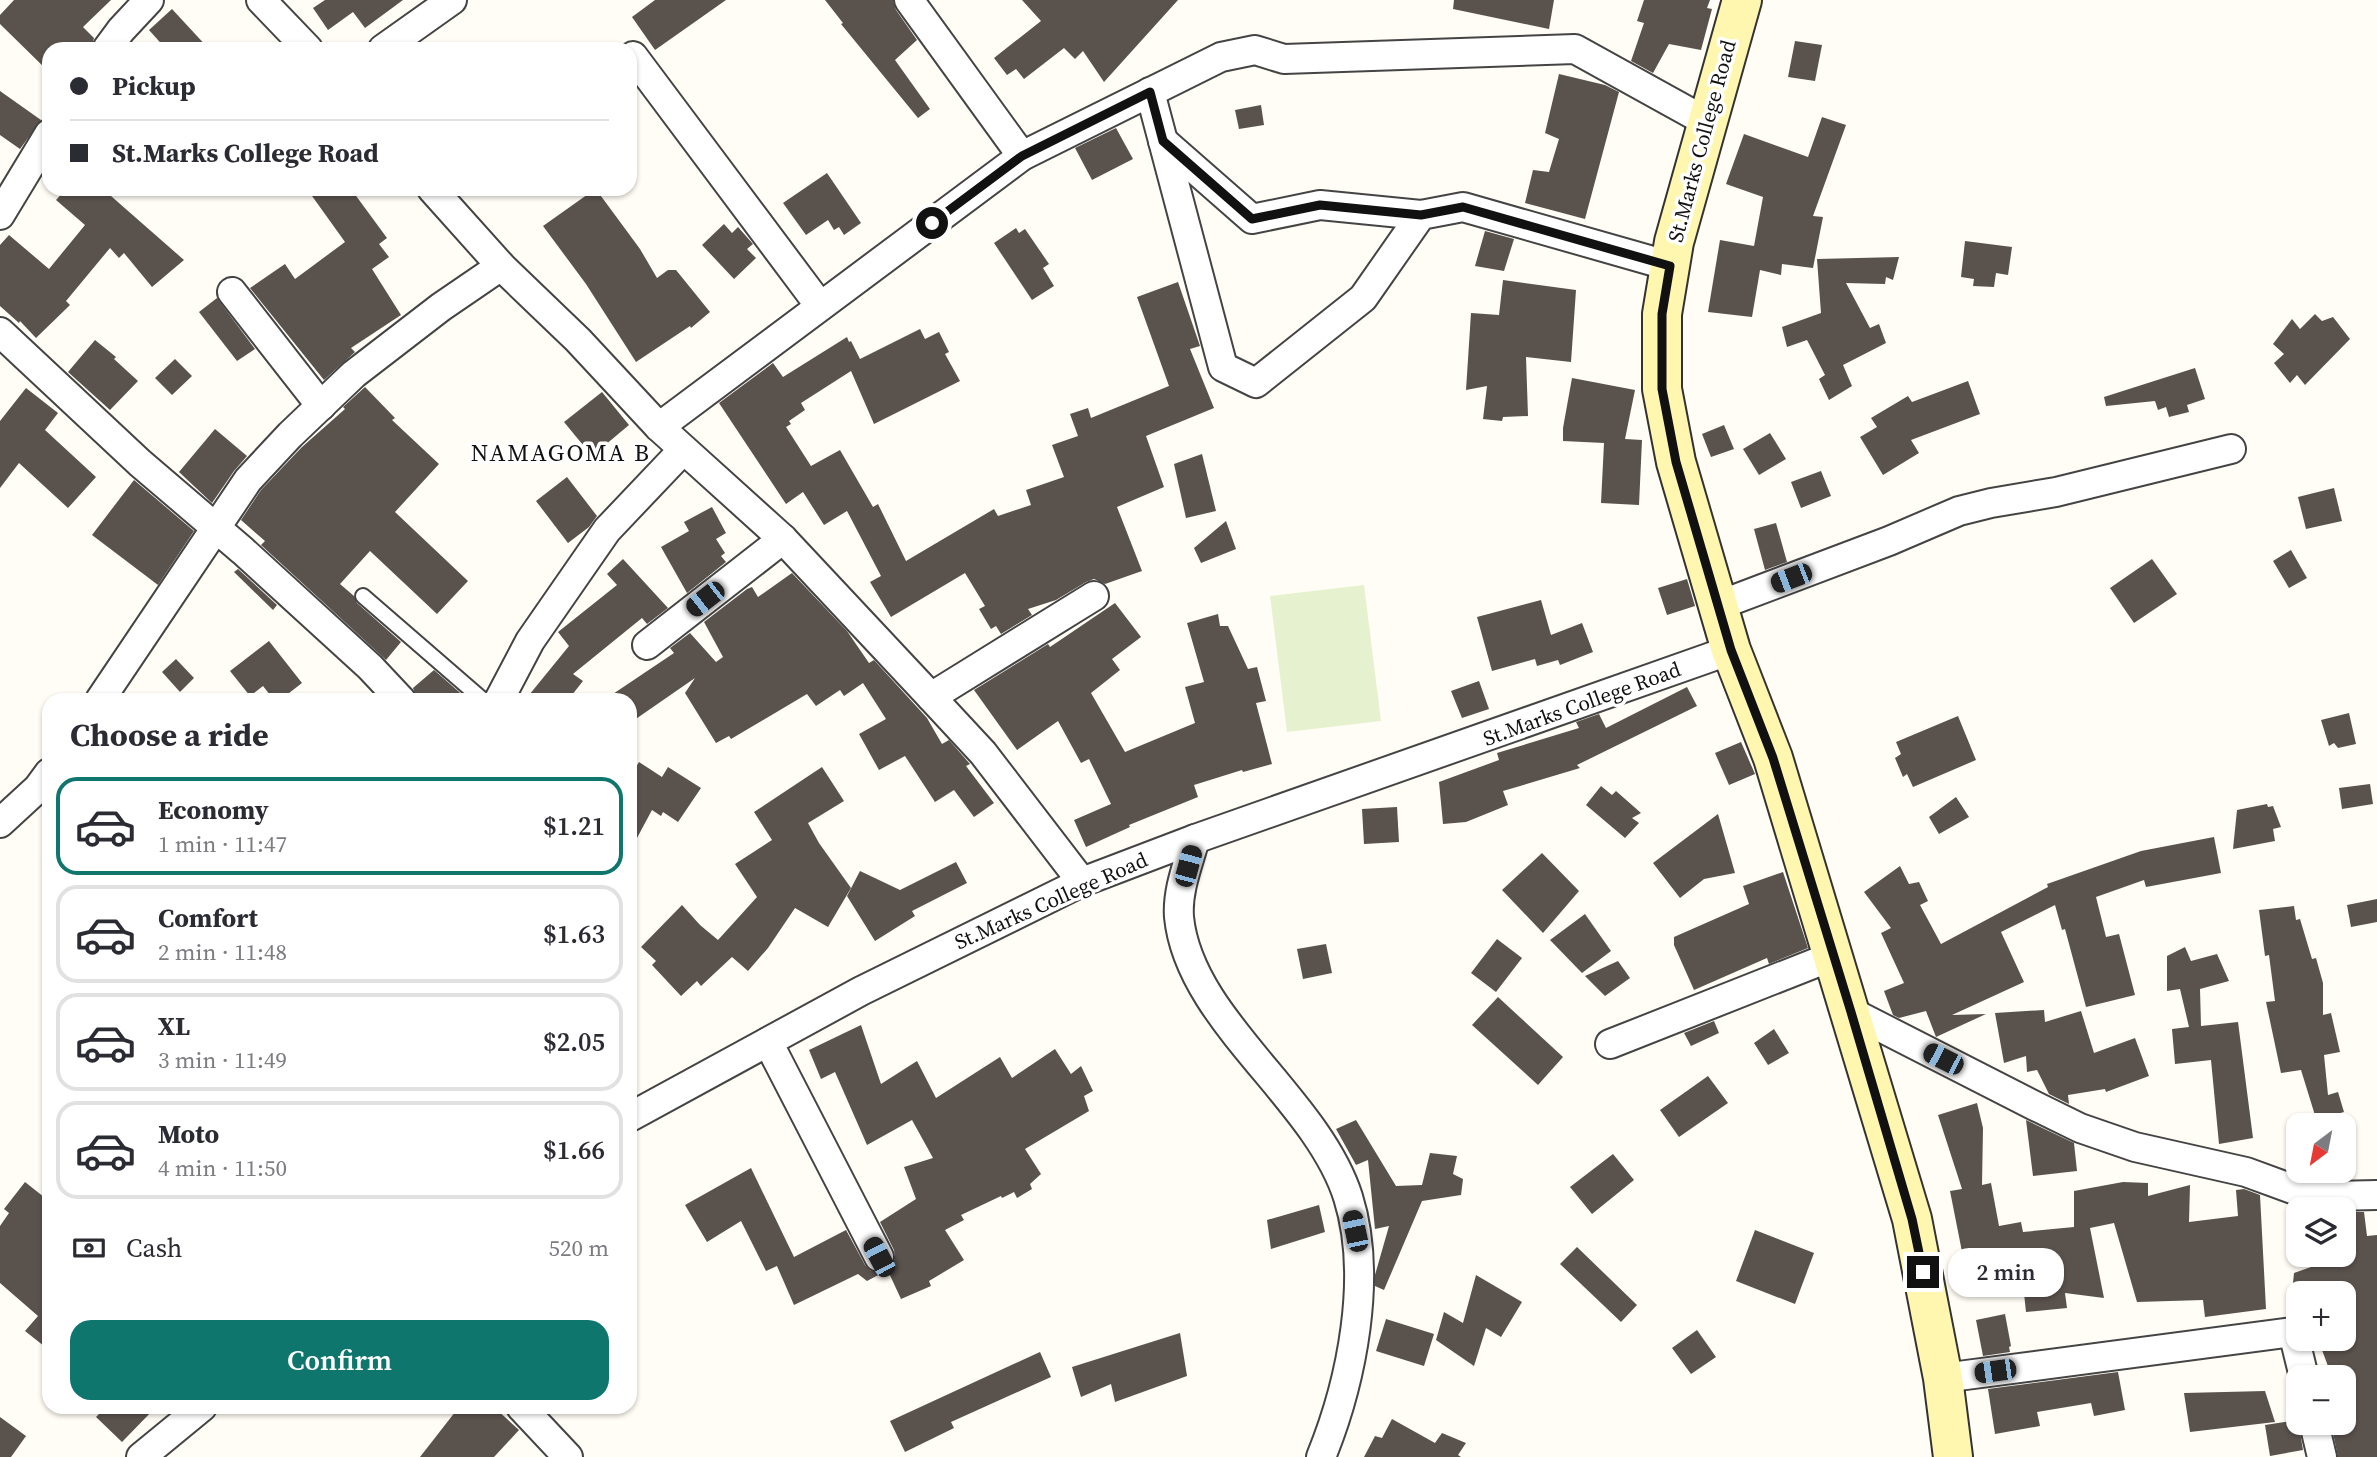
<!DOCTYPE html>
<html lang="en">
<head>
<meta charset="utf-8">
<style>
	:root { --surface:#fff; --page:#f2f2f3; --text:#2b2b33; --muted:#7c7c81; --line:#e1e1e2; --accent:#0f766e }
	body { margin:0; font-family:"Source Serif 4",serif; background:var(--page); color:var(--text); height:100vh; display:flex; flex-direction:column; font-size:26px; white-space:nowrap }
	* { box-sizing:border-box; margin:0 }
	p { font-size:23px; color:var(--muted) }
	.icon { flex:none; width:38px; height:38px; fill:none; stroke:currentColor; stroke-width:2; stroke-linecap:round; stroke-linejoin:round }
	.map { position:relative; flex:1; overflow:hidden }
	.drawer { position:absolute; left:42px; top:693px; width:595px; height:721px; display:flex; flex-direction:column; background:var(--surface); border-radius:21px; box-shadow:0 2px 5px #0004 }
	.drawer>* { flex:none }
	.hud { position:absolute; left:42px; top:42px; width:595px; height:154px; border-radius:21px; box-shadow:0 2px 5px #0004; display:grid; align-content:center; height:154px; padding:0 28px; background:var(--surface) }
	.needle { width:46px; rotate:212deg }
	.tools { position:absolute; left:2286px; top:1113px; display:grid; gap:14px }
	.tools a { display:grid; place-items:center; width:70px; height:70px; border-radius:14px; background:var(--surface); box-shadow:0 2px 5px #0004; font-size:35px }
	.end { position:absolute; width:32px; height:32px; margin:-16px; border:9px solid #111; background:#fff; box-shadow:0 0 0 4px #fff }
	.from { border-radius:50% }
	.bubble { position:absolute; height:49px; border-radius:21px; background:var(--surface); box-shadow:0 2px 5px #0004; font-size:23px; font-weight:600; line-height:49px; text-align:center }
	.car { position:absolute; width:21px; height:42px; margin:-21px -10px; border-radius:9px; box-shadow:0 0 5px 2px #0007; background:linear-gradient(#222 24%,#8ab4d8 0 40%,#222 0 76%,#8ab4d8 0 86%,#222 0) }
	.hud b { display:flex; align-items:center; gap:24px; height:66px; font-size:26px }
	.hud b+b { border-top:2px solid var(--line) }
	.hud i { width:18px; height:18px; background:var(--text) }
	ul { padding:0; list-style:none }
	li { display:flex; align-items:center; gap:21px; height:98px; margin:0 14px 10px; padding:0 14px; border:4px solid var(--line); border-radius:21px }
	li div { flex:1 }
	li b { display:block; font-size:26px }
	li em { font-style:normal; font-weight:600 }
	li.selected { border-color:var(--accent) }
	li>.icon { width:63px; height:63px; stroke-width:1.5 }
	h2 { padding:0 28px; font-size:32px; line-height:84px }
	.pay { display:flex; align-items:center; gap:18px; height:77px; padding:0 28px; font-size:26px }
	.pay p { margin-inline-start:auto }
	.button { display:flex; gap:14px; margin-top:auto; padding:14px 28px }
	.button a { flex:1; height:80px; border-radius:21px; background:var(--accent); color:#fff; font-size:28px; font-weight:600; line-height:80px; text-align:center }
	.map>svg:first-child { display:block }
</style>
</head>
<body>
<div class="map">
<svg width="2377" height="1457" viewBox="0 0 2377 1457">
	<rect width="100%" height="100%" fill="#fffdf5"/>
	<polygon fill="#e6f2cf" points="1364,585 1381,721 1287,732 1270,596"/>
	<g fill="#5a524d">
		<polygon points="14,0 111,0 83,27 94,38 91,49 49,49 49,72 0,24 0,15"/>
		<polygon points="325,0 403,0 365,28 353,12 328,30 313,8"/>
		<polygon points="655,0 726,0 655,50 632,17"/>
		<polygon points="825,0 893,0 896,10 917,40 895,60 930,109 918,118 841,24 843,23"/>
		<polygon points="1022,0 1178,0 1104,82 1083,51 1075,59 1064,48 1024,79 1016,69 1007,75 994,58 1041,21"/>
		<polygon points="1454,0 1554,0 1549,29 1453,9"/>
		<polygon points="1644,0 1710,0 1707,8 1712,9 1701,50 1669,44 1653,73 1631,61 1644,23 1637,21"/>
		<polygon points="172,9 209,49 166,49 149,30"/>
		<polygon points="1795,41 1822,45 1815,81 1788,77"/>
		<polygon points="1559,74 1605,85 1619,92 1585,219 1525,203 1533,170 1549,172 1559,139 1545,133"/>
		<polygon points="0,91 41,120 20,149 0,135"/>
		<polygon points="1261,105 1264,125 1239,129 1235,110"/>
		<polygon points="1822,117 1846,125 1813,216 1823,217 1813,268 1782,264 1781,275 1760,270 1752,317 1708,312 1720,240 1754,246 1763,197 1726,184 1744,134 1808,157"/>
		<polygon points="1116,128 1133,159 1092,180 1075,148"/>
		<polygon points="827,173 861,223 844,235 839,227 834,230 828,220 806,235 783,203"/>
		<polygon points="66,189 103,189 184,260 152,287 124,253 119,258 110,248 66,301 70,305 36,338 20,321 19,323 0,306 0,245 9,235 49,269 85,225 56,200"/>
		<polygon points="307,189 351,189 387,238 379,244 389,257 372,269 401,315 351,348 355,352 324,380 250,288 285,264 295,279 345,242"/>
		<polygon points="591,192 598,192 640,249 657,278 668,270 676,270 710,312 691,328 690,326 636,362 586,284 543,226"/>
		<polygon points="724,224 732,233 738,227 753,244 747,249 756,258 734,279 702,245"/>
		<polygon points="1016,228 1019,233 1025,229 1049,264 1043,268 1054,286 1032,300 994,243"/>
		<polygon points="1485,231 1514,239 1504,271 1475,266"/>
		<polygon points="1965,241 2012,247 2008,275 1996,273 1994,287 1973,286 1974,279 1961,277"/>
		<polygon points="1899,257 1893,280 1886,277 1885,284 1846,283 1870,328 1879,324 1886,343 1843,365 1852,386 1829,400 1819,379 1825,375 1807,340 1787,347 1782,327 1821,313 1817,259"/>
		<polygon points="1503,280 1576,290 1571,362 1526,357 1528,416 1503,417 1502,421 1483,419 1487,386 1466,390 1471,313 1499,315"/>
		<polygon points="1178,282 1200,346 1190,349 1214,408 1146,436 1164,487 1117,507 1142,571 1105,584 1094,579 1086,582 1056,600 1028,609 1032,615 1001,634 996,626 991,629 979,609 985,606 965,573 891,617 870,582 881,576 847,511 824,525 803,492 786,504 719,403 773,363 783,377 847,337 849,342 851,341 860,359 920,329 925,339 939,332 949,352 945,354 960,381 874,424 851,371 801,403 805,410 789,421 791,424 786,427 811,466 840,450 873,507 878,504 906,561 994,509 998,516 1031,505 1026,490 1064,477 1052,445 1078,436 1070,414 1088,408 1091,418 1169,386 1137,297"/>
		<polygon points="217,298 255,349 237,361 199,312"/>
		<polygon points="2315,314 2322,321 2333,317 2350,339 2305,385 2297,375 2290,383 2274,363 2284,354 2273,344 2292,319 2300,329"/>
		<polygon points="95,340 116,357 114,359 138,381 110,410 68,372"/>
		<polygon points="175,359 192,376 172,395 155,378"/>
		<polygon points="2195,368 2205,399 2187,405 2189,412 2169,417 2166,407 2158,410 2155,401 2106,406 2104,397"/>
		<polygon points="1572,378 1635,390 1625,439 1642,440 1639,505 1601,503 1604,443 1563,441 1563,428"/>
		<polygon points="1968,381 1980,414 1911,440 1919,453 1883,475 1860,437 1877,427 1871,418 1908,396 1912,402"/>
		<polygon points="365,387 395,418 392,420 439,464 395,512 468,581 437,614 370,551 340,584 354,596 357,603 401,642 386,660 261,545 265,541 241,520 261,490 302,447 345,409 343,407"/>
		<polygon points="26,388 58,413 45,430 96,477 68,508 19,463 0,488 0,421"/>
		<polygon points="602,392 629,425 592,456 564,422"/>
		<polygon points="1724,425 1734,449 1711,457 1702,434"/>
		<polygon points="215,429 247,456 234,471 212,503 179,472"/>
		<polygon points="1770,433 1786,459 1759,475 1743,449"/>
		<polygon points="1202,454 1216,511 1186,518 1174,464"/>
		<polygon points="1821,471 1831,496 1801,508 1791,482"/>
		<polygon points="567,477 597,516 589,527 568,543 536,501"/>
		<polygon points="134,480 194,531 158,585 92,535"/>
		<polygon points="2334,488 2342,521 2306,529 2298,497"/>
		<polygon points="712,507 726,533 716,539 725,553 721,556 726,562 687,593 661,547 689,531 684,522"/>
		<polygon points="1226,521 1236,549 1201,563 1194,548"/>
		<polygon points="1776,523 1787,562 1765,570 1754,529"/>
		<polygon points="2291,550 2307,578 2289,588 2273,561"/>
		<polygon points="623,559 668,608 647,624 642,618 573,674 583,681 568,700 525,700 569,646 558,632 617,585 607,574"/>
		<polygon points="2152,559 2177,594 2134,623 2110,588"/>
		<polygon points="238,569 277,605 273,610 234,572"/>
		<polygon points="792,573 847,631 869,663 874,660 927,718 942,744 949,740 970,764 966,766 994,803 974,817 954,790 935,802 905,756 879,770 859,734 886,719 863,683 844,696 840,690 816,706 807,694 731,739 729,736 716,743 685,693 695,678 630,723 630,700 604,700 674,653 670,648 690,633 716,662 723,657 704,622 747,589 752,587 758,597"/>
		<polygon points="1687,579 1695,606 1667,615 1658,588"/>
		<polygon points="1541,600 1551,635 1582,623 1593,652 1560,665 1558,660 1537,666 1535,659 1492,671 1477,617"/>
		<polygon points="1115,603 1141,637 1112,659 1120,670 1091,693 1125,752 1195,723 1185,687 1204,682 1187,623 1218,614 1220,626 1228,626 1248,669 1257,667 1266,701 1256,703 1272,764 1243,772 1242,770 1194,785 1198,797 1129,825 1130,827 1086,847 1074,820 1111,804 1089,759 1081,763 1058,721 1017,750 974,690 1048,644 1050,647"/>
		<polygon points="269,641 302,683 280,700 274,700 263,686 250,696 230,671"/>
		<polygon points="176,659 194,678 180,692 162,672"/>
		<polygon points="434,670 466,698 468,700 417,700 413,688"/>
		<polygon points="1479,681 1489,709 1462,718 1451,691"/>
		<polygon points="1687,687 1697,706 1577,765 1580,768 1503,791 1508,805 1466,822 1443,824 1439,782 1499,760 1497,753 1579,728 1576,722 1599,714 1606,728"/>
		<polygon points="2349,713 2356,744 2338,748 2334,743 2329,746 2321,720"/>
		<polygon points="1958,716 1976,760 1913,787 1907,774 1903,777 1895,758 1901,754 1896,742"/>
		<polygon points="1741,742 1755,774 1729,785 1715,753"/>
		<polygon points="639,762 662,777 668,767 701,788 678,822 663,812 661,816 652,810 630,851 630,777"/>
		<polygon points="822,767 844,801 808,823 819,843 851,888 828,927 795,908 768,948 748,971 732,957 701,986 697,981 681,996 652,965 656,961 641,947 682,905 700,925 718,940 757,897 735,864 772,840 754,812"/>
		<polygon points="2370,784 2373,804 2342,809 2339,788"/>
		<polygon points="1601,786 1612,795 1616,791 1641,813 1632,818 1639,823 1625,838 1586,805"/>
		<polygon points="1956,797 1969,817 1939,834 1929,817"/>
		<polygon points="2267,804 2268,807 2273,806 2281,827 2273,829 2275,841 2233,849 2237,810"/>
		<polygon points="1397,807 1399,842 1364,844 1362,809"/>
		<polygon points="1718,814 1735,873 1704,879 1680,898 1653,863"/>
		<polygon points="2214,837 2221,873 2146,887 2144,880 2096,897 2106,937 2119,934 2135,995 2086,1007 2065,929 2062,930 2055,905 2001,932 2024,982 1952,1015 1986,1014 1936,1037 1926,1011 1899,1018 1893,1015 1884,991 1904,983 1881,933 1891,928 1864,892 1900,866 1909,884 1919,882 1928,901 1920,905 1941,944 2048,887 2047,884 2141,851"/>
		<polygon points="1542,853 1579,891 1543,933 1502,890"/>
		<polygon points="956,862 967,883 912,911 915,916 875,941 847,896 860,871 900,890"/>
		<polygon points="1783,872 1808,948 1769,964 1767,958 1694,990 1674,945 1674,937 1749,904 1743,886"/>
		<polygon points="2377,899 2377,922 2351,927 2347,905"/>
		<polygon points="2294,906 2296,920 2300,919 2312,959 2316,958 2323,983 2323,1015 2331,1013 2340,1052 2324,1055 2328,1095 2338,1092 2344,1112 2330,1116 2331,1125 2318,1125 2301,1070 2281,1073 2266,1002 2275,1001 2269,955 2265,956 2259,910"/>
		<polygon points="1585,914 1611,951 1582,973 1550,940"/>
		<polygon points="1497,939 1522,958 1496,992 1471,973"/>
		<polygon points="1326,944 1332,973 1303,979 1297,949"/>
		<polygon points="2185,947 2191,961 2217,954 2229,981 2200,989 2201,1026 2238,1022 2253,1138 2219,1144 2211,1060 2175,1064 2172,1029 2189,1027 2180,989 2167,991 2167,956"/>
		<polygon points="1618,961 1630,978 1605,996 1585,976"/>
		<polygon points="1498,997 1563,1057 1538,1085 1472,1025"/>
		<polygon points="2044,1010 2045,1022 2081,1011 2094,1053 2135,1038 2149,1076 2106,1092 2105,1089 2068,1095 2069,1104 2049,1094 2037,1070 2027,1072 2026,1056 2004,1063 1995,1013"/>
		<polygon points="1714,1021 1719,1033 1691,1046 1684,1033"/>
		<polygon points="861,1025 881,1084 917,1061 936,1098 1000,1057 1012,1078 1055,1049 1071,1074 1081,1066 1093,1091 1084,1096 1089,1111 1025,1149 1041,1174 1030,1184 1032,1189 1017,1198 1014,1192 1002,1198 1001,1196 961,1215 964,1220 945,1230 964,1260 929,1281 931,1286 901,1299 888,1271 893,1265 895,1258 894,1250 880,1222 916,1199 904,1167 933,1158 912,1120 867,1145 835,1072 821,1079 809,1050"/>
		<polygon points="1774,1029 1789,1053 1768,1065 1754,1043"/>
		<polygon points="1708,1076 1728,1103 1679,1137 1660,1110"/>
		<polygon points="1977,1103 1983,1128 1982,1185 1991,1183 1999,1226 2021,1222 2023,1232 2074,1227 2074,1191 2123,1182 2148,1183 2148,1196 2190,1185 2189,1222 2238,1216 2236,1190 2244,1189 2260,1195 2266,1309 2205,1317 2203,1300 2137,1302 2114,1223 2090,1228 2104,1298 2065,1293 2067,1308 2026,1312 2020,1256 1965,1267 1950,1191 1962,1189 1938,1115"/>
		<polygon points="1356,1120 1396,1186 1422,1185 1430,1153 1457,1156 1453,1174 1463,1179 1461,1195 1422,1201 1384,1290 1375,1286 1375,1275 1389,1226 1375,1229 1368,1160 1356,1165 1336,1129"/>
		<polygon points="2026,1120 2074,1143 2077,1171 2033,1176"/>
		<polygon points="1613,1154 1634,1180 1592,1214 1570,1187"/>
		<polygon points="751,1168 794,1257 846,1230 865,1265 871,1271 884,1272 867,1281 858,1274 794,1305 777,1266 766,1271 741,1221 707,1242 685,1205"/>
		<polygon points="25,1182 49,1201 49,1350 25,1331 38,1316 0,1283 0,1226 9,1213 4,1209"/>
		<polygon points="1319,1205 1325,1232 1271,1249 1267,1220"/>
		<polygon points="2343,1212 2364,1212 2367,1236 2377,1235 2377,1457 2338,1457 2331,1423 2343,1423 2343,1377 2332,1377 2322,1350 2330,1347 2328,1341 2343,1339 2343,1293 2292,1293 2294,1273 2348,1254"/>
		<polygon points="1755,1230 1814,1253 1795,1304 1736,1281"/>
		<polygon points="1577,1247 1637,1305 1621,1322 1560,1264"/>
		<polygon points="1476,1275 1522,1302 1501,1337 1486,1328 1474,1366 1436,1340 1444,1312 1463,1323"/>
		<polygon points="2005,1314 2011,1346 2009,1347 2010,1352 1983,1356 1976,1320"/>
		<polygon points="1386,1319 1434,1334 1424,1366 1376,1351"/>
		<polygon points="1697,1330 1716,1357 1691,1374 1672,1348"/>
		<polygon points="1180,1333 1187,1376 1115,1402 1111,1384 1081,1397 1072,1367"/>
		<polygon points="1040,1352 1051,1377 951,1422 954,1428 905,1452 890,1421"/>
		<polygon points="2118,1372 2125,1410 2094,1416 2091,1403 2037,1412 2040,1426 1995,1434 1988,1389"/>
		<polygon points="2265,1391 2275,1422 2190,1432 2184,1393"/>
		<polygon points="106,1407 156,1407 122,1442 96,1417"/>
		<polygon points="459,1407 494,1407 519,1430 494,1457 420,1457"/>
		<polygon points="0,1417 26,1436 11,1457 0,1457"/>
		<polygon points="1392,1419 1435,1443 1442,1433 1466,1443 1458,1455 1461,1457 1364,1457 1375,1436 1382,1438"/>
		<polygon points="2298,1420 2303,1450 2270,1456 2265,1425"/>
	</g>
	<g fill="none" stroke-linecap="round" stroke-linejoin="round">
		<defs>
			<polyline id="lane" points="363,596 483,700"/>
			<g id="street">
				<polyline points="261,0 308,49"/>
				<polyline points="909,0 1022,156"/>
				<polyline points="107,49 121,30 149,0"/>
				<polyline points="383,49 452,0"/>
				<polyline points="633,56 820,306"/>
				<polyline points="1150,92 1223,367 1256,383 1363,298 1421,215 1463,207 1670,266"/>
				<polyline points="1163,141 1252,219 1320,205 1421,215"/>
				<polyline points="432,189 501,266 578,340 659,427 783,539 931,697 983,753 1082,882"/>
				<polyline points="0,215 49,134"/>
				<polyline points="232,292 321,406"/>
				<polyline points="0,332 140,463 243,551 370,667 401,700"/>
				<polyline points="659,427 1022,156 1221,57 1255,50 1284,59 1575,49 1707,122"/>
				<polyline points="1717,606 1889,541 1959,511 1991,503 2056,492 2231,449"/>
				<polyline points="647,645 783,539"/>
				<polyline points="931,697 1094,596"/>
				<polyline points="100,700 248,480 290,435 354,374 441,307 501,266"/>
				<polyline points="499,700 530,641 607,530 683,450"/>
				<polyline points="0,823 38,788 49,773"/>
				<path d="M1195,839C1188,864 1177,891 1179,917C1189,1020 1316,1097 1348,1197C1373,1276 1352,1381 1321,1457"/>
				<polyline points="1851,1012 2035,1106 2080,1128 2135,1147 2246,1172 2298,1191 2332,1196 2377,1195"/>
				<polyline points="768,1042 879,1257"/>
				<polyline points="1610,1044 1833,956"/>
				<polyline points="630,1117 861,991 1082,882 1195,839 1731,650"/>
				<polyline points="1943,1378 2293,1332 2304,1377"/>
				<polyline points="521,1407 568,1457"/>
				<polyline points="2314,1423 2322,1457"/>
				<polyline points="141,1457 202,1407"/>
			</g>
			<polyline id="secondary" points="1742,0 1674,242 1662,314 1662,389 1676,462 1731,650 1773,758 1912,1219 1943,1378 1953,1457"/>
		</defs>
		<use href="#lane" stroke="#444" stroke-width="18"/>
		<use href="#street" stroke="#444" stroke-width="32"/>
		<use href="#secondary" stroke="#333" stroke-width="42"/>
		<use href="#lane" stroke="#fff" stroke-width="14"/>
		<use href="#street" stroke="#fff" stroke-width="28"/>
		<use href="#secondary" stroke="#fff6b0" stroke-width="38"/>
	</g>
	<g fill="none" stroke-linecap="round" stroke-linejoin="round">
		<polyline stroke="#111" stroke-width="9" points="932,223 1022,156 1150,92 1163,141 1252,219 1320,205 1421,215 1463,207 1670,266 1662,314 1662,389 1676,462 1731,650 1773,758 1851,1012 1912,1219 1923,1272"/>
	</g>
	<g text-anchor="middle" stroke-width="7" stroke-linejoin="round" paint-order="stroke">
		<g font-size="21" fill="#111" stroke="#fff">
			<text transform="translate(1702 141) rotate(-75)" y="7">St.Marks College Road</text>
			<text transform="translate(1582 704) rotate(-20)" y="7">St.Marks College Road</text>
			<text transform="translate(1051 901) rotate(-24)" y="7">St.Marks College Road</text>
		</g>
		<g font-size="24" letter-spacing="2" fill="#111" stroke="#fff">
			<text x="561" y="461">NAMAGOMA B</text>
		</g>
	</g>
</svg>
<div class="tools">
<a><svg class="needle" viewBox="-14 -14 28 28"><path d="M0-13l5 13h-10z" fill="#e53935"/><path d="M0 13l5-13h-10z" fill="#7c7c81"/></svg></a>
<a><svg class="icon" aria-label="layers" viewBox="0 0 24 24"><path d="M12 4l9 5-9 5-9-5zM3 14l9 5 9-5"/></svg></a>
<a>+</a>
<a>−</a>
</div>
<i class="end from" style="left:932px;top:223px"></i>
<i class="end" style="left:1923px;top:1272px"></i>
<div class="bubble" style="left:1948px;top:1248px;width:116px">2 min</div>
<i class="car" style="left:1791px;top:578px;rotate:249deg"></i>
<i class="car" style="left:705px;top:599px;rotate:232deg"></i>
<i class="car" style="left:1188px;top:866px;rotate:15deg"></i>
<i class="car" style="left:1943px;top:1059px;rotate:297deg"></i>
<i class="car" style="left:1355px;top:1231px;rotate:348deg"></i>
<i class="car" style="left:879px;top:1257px;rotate:332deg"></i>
<i class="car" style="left:1995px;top:1371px;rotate:262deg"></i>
<div class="hud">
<b><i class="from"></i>Pickup</b>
<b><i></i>St.Marks College Road</b>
</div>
<section class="drawer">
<h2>Choose a ride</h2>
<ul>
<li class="selected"><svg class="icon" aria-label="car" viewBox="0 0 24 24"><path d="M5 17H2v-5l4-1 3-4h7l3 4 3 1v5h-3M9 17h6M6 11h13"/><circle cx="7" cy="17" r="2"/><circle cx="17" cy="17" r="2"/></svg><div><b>Economy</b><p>1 min · 11:47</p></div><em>$1.21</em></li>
<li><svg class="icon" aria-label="car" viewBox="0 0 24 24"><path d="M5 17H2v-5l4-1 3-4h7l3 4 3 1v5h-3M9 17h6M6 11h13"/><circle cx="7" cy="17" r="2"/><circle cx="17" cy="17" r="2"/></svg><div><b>Comfort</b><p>2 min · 11:48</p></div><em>$1.63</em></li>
<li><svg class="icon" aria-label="car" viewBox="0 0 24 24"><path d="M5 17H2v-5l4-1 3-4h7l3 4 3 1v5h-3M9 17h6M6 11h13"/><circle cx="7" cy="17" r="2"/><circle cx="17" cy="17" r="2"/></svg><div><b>XL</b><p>3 min · 11:49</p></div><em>$2.05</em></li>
<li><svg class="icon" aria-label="car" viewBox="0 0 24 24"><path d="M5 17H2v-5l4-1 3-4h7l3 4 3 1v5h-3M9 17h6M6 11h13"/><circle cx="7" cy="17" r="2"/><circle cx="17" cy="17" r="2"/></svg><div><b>Moto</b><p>4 min · 11:50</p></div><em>$1.66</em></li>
</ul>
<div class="pay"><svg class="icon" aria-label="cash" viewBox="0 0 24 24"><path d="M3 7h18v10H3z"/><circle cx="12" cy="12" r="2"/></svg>Cash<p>520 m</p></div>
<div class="button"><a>Confirm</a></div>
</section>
</div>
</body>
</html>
